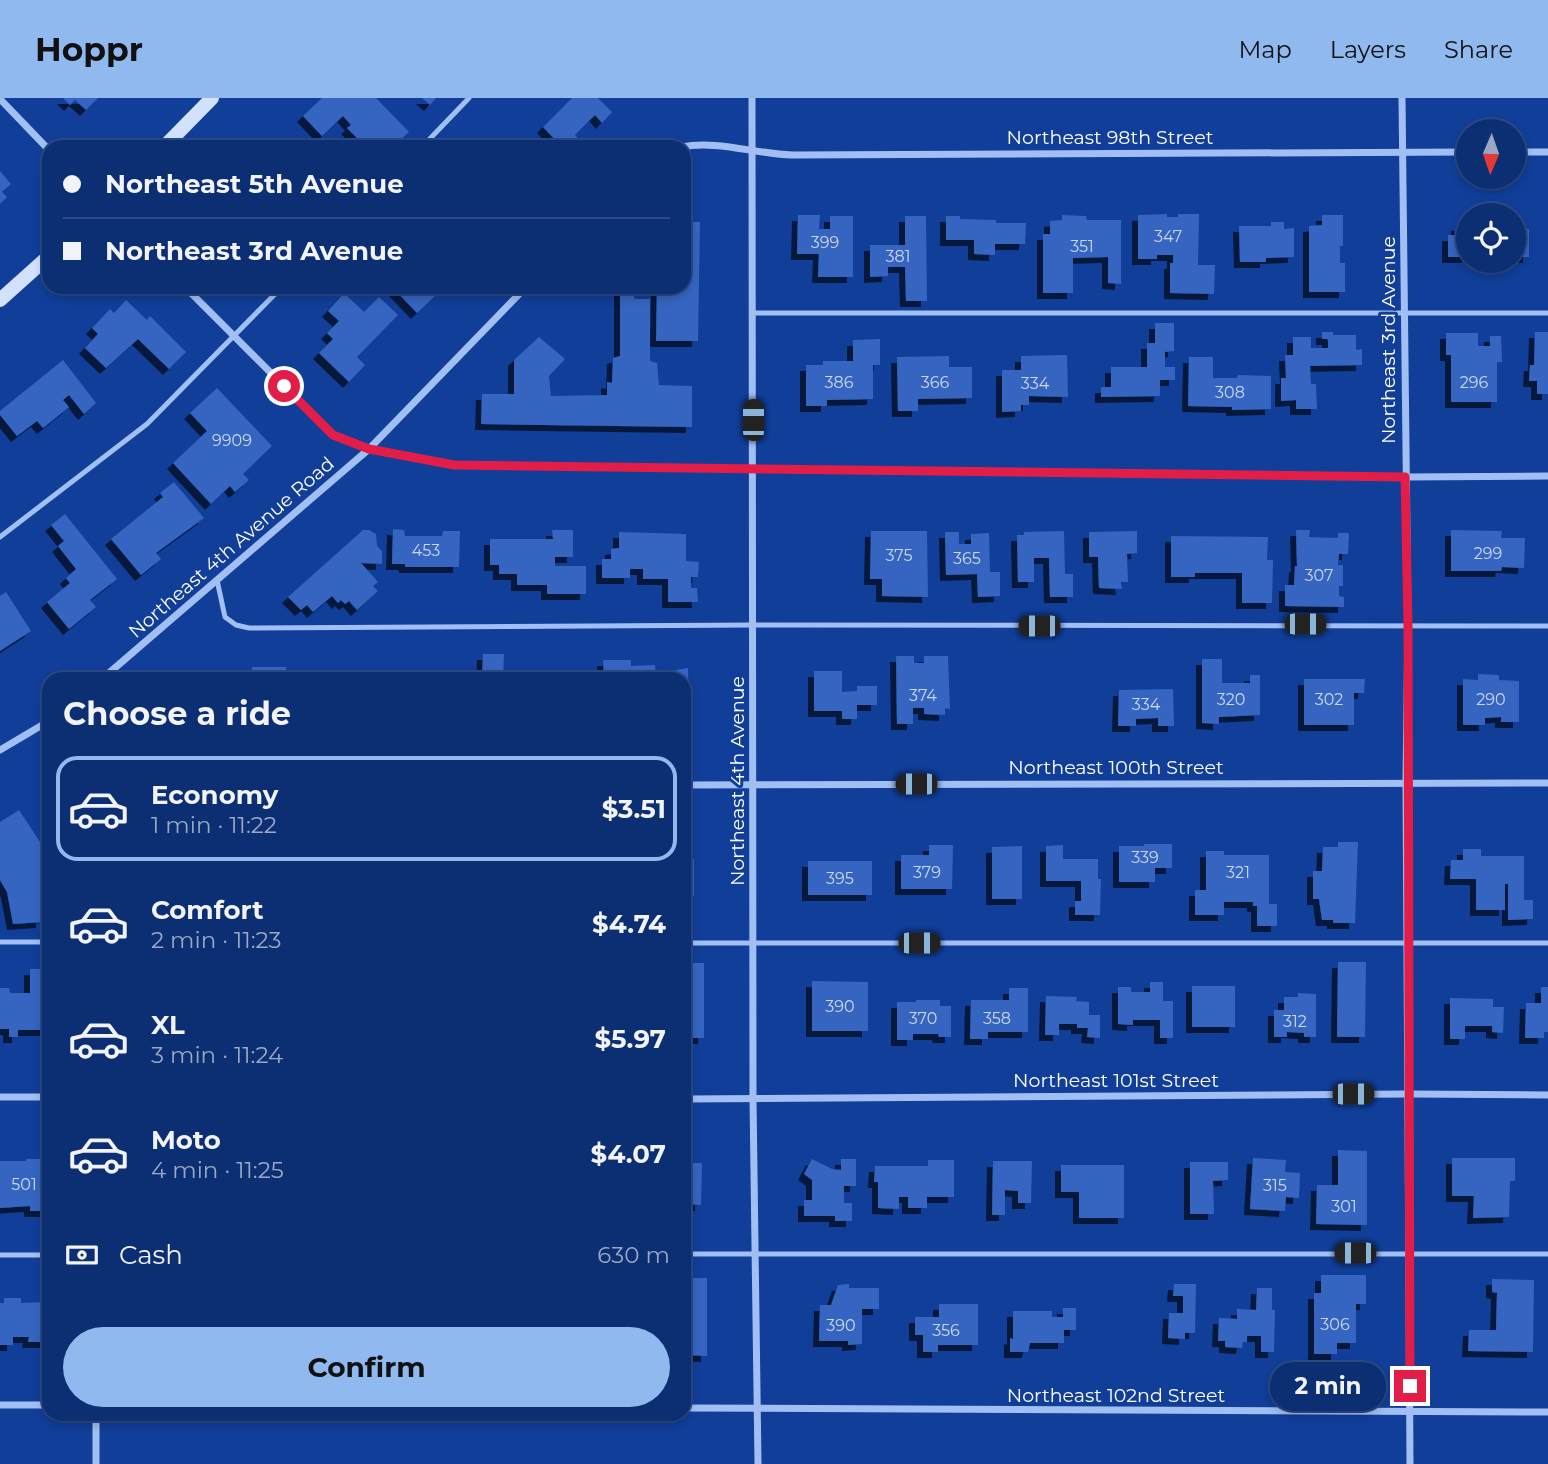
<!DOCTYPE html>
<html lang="en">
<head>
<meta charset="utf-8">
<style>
	:root { --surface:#0c2e73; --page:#153678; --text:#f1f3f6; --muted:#9aa8c4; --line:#2c4a85; --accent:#90b9f0 }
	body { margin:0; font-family:Montserrat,sans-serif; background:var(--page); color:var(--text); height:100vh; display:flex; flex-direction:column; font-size:26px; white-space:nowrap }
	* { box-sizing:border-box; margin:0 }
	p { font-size:23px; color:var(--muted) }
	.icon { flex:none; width:38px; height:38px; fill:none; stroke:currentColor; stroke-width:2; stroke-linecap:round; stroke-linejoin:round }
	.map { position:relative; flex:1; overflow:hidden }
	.details { position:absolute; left:42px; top:574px; width:649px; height:749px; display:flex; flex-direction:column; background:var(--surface); border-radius:21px; box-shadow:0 4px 10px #0003,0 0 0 2px var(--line) }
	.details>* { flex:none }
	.banner { position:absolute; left:42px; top:42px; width:649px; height:154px; border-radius:21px; box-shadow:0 4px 10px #0003,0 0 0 2px var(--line); display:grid; align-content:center; height:154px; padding:0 21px; background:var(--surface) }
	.needle { width:46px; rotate:182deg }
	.tools { position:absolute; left:1456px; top:21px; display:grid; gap:14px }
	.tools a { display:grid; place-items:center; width:70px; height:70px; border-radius:50%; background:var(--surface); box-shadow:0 4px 10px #0003,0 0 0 2px var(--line); font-size:35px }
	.end { position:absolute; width:32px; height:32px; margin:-16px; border:9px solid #e11d48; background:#fff; box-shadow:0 0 0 4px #fff }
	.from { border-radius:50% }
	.bubble { position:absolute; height:49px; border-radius:24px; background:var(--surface); box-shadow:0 4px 10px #0003,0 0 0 2px var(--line); font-size:23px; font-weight:700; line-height:49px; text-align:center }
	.car { position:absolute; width:21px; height:42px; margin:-21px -10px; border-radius:9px; box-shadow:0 0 5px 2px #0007; background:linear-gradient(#222 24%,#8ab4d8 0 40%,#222 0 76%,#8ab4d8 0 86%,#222 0) }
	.banner b { display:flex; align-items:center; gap:24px; height:66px; font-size:26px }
	.banner b+b { border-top:2px solid var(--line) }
	.banner i { width:18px; height:18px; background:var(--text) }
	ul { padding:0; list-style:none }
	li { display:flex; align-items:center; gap:21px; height:105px; margin:0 14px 10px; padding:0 7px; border:4px solid transparent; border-radius:21px }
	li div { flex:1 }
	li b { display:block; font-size:26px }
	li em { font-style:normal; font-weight:700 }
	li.selected { border-color:var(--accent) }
	li>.icon { width:63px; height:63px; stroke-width:1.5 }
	h2 { padding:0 21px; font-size:32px; line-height:84px }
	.pay { display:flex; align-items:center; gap:18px; height:77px; padding:0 21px; font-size:26px }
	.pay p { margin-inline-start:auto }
	.primary-button { display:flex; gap:14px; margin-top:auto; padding:14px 21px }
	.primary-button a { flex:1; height:80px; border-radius:42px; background:var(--accent); color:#111; font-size:28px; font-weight:700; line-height:80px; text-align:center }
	header { display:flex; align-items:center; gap:42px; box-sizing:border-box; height:98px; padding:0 35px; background:var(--accent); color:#111 }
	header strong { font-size:33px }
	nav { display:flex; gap:38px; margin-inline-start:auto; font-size:24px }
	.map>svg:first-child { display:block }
</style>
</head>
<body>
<header>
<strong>Hoppr</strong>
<nav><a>Map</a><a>Layers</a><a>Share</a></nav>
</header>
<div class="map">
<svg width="1548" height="1366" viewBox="0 0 1548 1366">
	<defs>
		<filter id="shadow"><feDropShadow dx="-6" dy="6" stdDeviation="0" flood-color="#0009"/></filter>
	</defs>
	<rect width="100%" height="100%" fill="#103e99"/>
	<g fill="#3465c0" filter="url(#shadow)">
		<polygon points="63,0 98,0 86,12 75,2 70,7"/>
		<polygon points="322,0 376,0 409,34 393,49 370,49 366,45 364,47 347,30 351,27 343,18 322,38 303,18"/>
		<polygon points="422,0 436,0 430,7"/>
		<polygon points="572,0 598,0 612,14 602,25 595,17 575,37 581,44 577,49 562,49 543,29"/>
		<polygon points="0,73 11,86 2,94 7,99 0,106"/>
		<polygon points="1167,116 1167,119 1178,119 1178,116 1199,116 1198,167 1215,167 1214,196 1170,195 1170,165 1173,165 1173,157 1157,157 1157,161 1138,161 1138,117"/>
		<polygon points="798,117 820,117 819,131 830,131 830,118 853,118 853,179 818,179 819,156 797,156"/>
		<polygon points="1062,117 1086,118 1087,122 1121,122 1121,186 1108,185 1108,159 1073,160 1073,195 1043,195 1043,136 1050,136 1050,123 1062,122"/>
		<polygon points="1322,117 1343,117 1343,148 1340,148 1340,165 1345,165 1345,194 1309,194 1309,128 1322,127"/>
		<polygon points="905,118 926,118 927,203 906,203 905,169 888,169 888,178 870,179 870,147 905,147"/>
		<polygon points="946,118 960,118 960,121 996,122 996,125 1026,125 1025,146 995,146 995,157 974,156 974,142 946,142"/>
		<polygon points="684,124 700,124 698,243 656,243 657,189 684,189"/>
		<polygon points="1271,124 1284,124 1284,131 1294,130 1294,159 1266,160 1266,164 1240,164 1239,128 1271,128"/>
		<polygon points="1468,126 1468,159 1448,159 1448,137 1457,137 1457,127"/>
		<rect x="1514" y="131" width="15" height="28"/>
		<polygon points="392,189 426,189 435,198 417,215"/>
		<polygon points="620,189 634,189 634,201 650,201 650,263 657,265 659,287 692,288 692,329 481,326 482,296 514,296 514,262 539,239 565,261 549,278 551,298 607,297 607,284 612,285 613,260 620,258"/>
		<polygon points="344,195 364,214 379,199 398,217 357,259 365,267 349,284 319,255 333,241 327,235 339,223 328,213"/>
		<polygon points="126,202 147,222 150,218 186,254 169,271 138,241 106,270 85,250 98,236 92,230 110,211 114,215"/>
		<polygon points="1155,225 1174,225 1174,253 1165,254 1165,269 1175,269 1175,282 1160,282 1160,298 1101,299 1101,289 1111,289 1111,269 1147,269 1147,245 1155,245"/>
		<polygon points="1322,234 1333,234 1333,237 1356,237 1356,252 1362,251 1362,267 1310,268 1311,286 1316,286 1317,311 1296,311 1296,302 1281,303 1281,280 1286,280 1285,257 1293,257 1293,239 1311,239 1311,250 1328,250 1328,241 1322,241"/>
		<polygon points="1535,234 1548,234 1548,296 1537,296 1537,283 1529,283 1530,267 1534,267"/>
		<polygon points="1446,235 1478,235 1478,248 1490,248 1490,238 1501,238 1502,264 1497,264 1497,304 1451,304 1451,257 1446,257"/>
		<polygon points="880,241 880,267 873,267 873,301 827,302 827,308 806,308 806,267 823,267 823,263 853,263 853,242"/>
		<polygon points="1067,257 1068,299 1029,298 1029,307 1021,307 1021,313 1002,314 1002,272 1021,272 1021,258"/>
		<polygon points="949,258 949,269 972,269 972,300 918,301 918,313 898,313 897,259"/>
		<polygon points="1189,259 1213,259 1213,280 1237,280 1238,277 1271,278 1271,311 1232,312 1232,309 1188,308"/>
		<polygon points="63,262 96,305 84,316 69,297 63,302 69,309 43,330 37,323 17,338 0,317 0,313"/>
		<polygon points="217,290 272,348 243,376 249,382 235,394 230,388 211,406 173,365 207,333 190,315"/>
		<polygon points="174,384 204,420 156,455 161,461 141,477 111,441 163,399 160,395"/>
		<polygon points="65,416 117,481 90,502 96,509 69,531 47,504 70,485 66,480 76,471 58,448 64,443 51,427"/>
		<polygon points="393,431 404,432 405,438 442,438 443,433 460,433 459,469 405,469 405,466 392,466"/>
		<polygon points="363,432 369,432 376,436 377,448 382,453 382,466 361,465 378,484 373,488 378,493 357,512 349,503 345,506 341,502 338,505 332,498 313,514 307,507 301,512 288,499"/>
		<polygon points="552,432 573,432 573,459 555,459 555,468 586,468 586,496 547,496 547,487 517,487 517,476 499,476 499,467 490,467 490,441 553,441"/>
		<polygon points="1296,432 1310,432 1309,439 1338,440 1338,435 1349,435 1348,456 1339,456 1338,467 1343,467 1343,488 1339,488 1339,498 1344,499 1344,509 1285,508 1285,487 1294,487 1295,468 1297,468"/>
		<polygon points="1451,432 1502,433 1501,440 1525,440 1524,470 1502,469 1501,473 1451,473"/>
		<polygon points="871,433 927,433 928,499 882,498 882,481 870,481"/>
		<polygon points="1064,433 1065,476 1073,476 1073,499 1050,499 1049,460 1034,460 1034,484 1018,484 1017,437 1024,437 1024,434"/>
		<polygon points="1137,433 1137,455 1127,456 1128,484 1121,484 1122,491 1099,490 1098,459 1089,459 1089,434"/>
		<polygon points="619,434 686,436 686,463 699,464 698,479 691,479 691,490 697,490 698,504 668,504 668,481 643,481 643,471 630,471 630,480 602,480 602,461 611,461 611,451 619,450"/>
		<polygon points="945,434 959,434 959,446 971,446 971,436 989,435 990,474 1000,474 1000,498 978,499 977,476 946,477"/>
		<polygon points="1171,438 1268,439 1267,462 1273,462 1272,505 1242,505 1242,475 1195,475 1195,479 1171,479"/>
		<polygon points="6,494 31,533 0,553 0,498"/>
		<polygon points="483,556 504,556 503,581 482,581"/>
		<polygon points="896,558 914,558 914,565 924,565 924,558 948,558 950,611 945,610 945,617 924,616 924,610 913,610 913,626 897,626"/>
		<polygon points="1202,561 1222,561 1222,585 1250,585 1250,577 1260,577 1260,617 1219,619 1219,626 1202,625"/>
		<polygon points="603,562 631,562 631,568 655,567 656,581 604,581"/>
		<polygon points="252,569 286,569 287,581 252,581"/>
		<polygon points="688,570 689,623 684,623 684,581 669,581 670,573"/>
		<rect x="360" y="573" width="19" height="8"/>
		<polygon points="814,573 842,573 842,594 857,593 857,588 877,588 877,607 857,607 857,621 842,621 842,613 814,613"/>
		<polygon points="515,574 562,576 561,581 514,581"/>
		<polygon points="1478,576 1499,577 1499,582 1519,583 1519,624 1501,624 1501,619 1485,620 1485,627 1463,627 1463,581 1478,582"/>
		<polygon points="217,577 240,577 240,581 216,581"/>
		<polygon points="1304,581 1365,581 1364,595 1354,595 1354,627 1304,627"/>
		<polygon points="1173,591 1174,628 1158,628 1158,620 1136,621 1136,628 1118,628 1119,592"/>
		<polygon points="19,712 46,753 42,824 13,826 7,794 0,782 0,724"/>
		<polygon points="1338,744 1358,744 1355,825 1333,825 1333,822 1322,822 1319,801 1313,801 1313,773 1322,773 1323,749 1338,749"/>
		<polygon points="1144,746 1172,746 1172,770 1155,770 1155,784 1119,784 1119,748 1144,748"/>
		<polygon points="929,747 953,747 952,791 901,791 901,757 929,757"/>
		<polygon points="1063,747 1063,761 1098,761 1098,781 1101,781 1100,817 1075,817 1075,803 1081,803 1081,783 1046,783 1046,748"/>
		<polygon points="1022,748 1022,801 992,801 992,749"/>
		<polygon points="1463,751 1481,751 1481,758 1524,758 1524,802 1533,802 1533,821 1508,822 1508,786 1505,786 1505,812 1476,812 1476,781 1450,781 1451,762 1463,762"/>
		<polygon points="1206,753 1224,753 1224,757 1269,757 1269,806 1277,806 1277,828 1257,828 1257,808 1253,808 1253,804 1224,804 1224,817 1195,817 1195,792 1206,792"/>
		<rect x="684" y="761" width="10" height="37"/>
		<rect x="808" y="763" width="64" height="34"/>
		<polygon points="1338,864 1366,864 1365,939 1337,939"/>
		<rect x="684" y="865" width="20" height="75"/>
		<polygon points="30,871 49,871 47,932 18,932 18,939 9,939 9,931 0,931 0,890 9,890 10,895 30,895"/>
		<polygon points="812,883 868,884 868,933 812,933"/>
		<polygon points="1150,884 1163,884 1163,903 1173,903 1173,940 1160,940 1160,922 1133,922 1133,927 1118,926 1118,889 1131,889 1131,894 1150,894"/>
		<rect x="1192" y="888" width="43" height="41"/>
		<polygon points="1541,889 1548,889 1548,934 1544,934 1544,940 1525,940 1526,905 1541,905"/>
		<polygon points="1009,890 1028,890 1028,934 988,934 988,941 970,941 971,902 1009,902"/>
		<polygon points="1298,895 1316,896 1316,939 1304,939 1304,935 1287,934 1287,939 1274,939 1274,912 1284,912 1284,899 1298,899"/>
		<polygon points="1046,898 1077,899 1076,903 1089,904 1089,917 1100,917 1100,940 1087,939 1088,930 1077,930 1077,926 1059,926 1059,937 1045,937"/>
		<polygon points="1450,900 1493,901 1493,909 1504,909 1503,935 1492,934 1492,928 1465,928 1465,941 1450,941"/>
		<polygon points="916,902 940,902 940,908 951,908 951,939 939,939 938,936 913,936 913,942 897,942 897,904 916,904"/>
		<polygon points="1338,1052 1367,1053 1367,1127 1316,1126 1317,1087 1338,1087"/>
		<polygon points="1253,1060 1286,1062 1285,1074 1300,1075 1299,1100 1286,1099 1285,1113 1250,1111"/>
		<polygon points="1452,1060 1515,1060 1515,1083 1510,1083 1509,1119 1473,1120 1474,1098 1452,1098"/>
		<polygon points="26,1061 49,1061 49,1113 30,1113 30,1108 0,1110 0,1063 26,1063"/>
		<polygon points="812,1061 832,1071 841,1072 841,1061 856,1061 856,1088 844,1088 844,1105 852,1105 852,1123 835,1123 835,1118 804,1118 804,1102 812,1102 812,1082 804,1076"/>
		<polygon points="928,1062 954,1062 954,1099 927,1099 927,1110 908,1110 908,1099 899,1099 899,1111 878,1110 878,1084 874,1084 875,1068 928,1068"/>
		<polygon points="993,1063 1032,1063 1031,1105 1018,1105 1018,1093 1005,1092 1005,1117 992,1117"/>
		<polygon points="1190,1064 1228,1064 1228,1082 1213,1083 1214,1116 1190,1116"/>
		<polygon points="684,1065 702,1065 701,1107 684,1106"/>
		<polygon points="1061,1067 1124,1067 1124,1120 1079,1120 1079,1094 1061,1094"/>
		<polygon points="1321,1177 1366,1177 1366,1206 1356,1206 1356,1245 1337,1245 1337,1256 1314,1256 1314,1195 1321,1195"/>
		<polygon points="688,1180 707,1180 707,1258 684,1257 684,1192 688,1192"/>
		<polygon points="1492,1181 1534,1182 1533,1254 1468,1253 1469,1232 1496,1232 1497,1195 1492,1194"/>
		<polygon points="849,1186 849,1190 879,1190 879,1211 862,1211 862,1246 848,1247 848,1243 819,1243 820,1207 831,1207 838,1187"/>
		<polygon points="1174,1186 1196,1186 1195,1235 1185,1235 1185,1241 1168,1240 1169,1215 1183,1215 1183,1198 1173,1198"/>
		<polygon points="1257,1190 1272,1190 1272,1212 1275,1212 1274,1254 1261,1254 1261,1238 1247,1238 1247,1244 1243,1244 1242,1250 1225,1249 1225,1243 1218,1243 1219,1220 1237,1221 1237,1211 1256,1212"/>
		<polygon points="4,1200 21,1200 21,1205 49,1204 49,1244 28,1244 29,1239 13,1239 13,1247 0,1247 0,1205 4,1205"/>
		<polygon points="939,1206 978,1206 978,1247 938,1247 938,1254 923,1254 923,1237 915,1237 915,1219 939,1219"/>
		<polygon points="1063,1210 1076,1210 1076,1232 1064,1232 1064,1245 1030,1245 1028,1254 1010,1254 1010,1240 1013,1241 1013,1213 1052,1213 1052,1219 1063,1219"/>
	</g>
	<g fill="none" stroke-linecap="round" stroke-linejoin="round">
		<g stroke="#a2bff4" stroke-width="5">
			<polyline points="422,49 469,0"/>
			<polyline points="753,215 1548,215"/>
			<polyline points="0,439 147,326 282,189"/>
			<polyline points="217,482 225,519 236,527 249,530 753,527 1548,528"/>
			<polyline points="0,844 49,844"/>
			<polyline points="684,845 1548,845"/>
			<polyline points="684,1156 1548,1156"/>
			<polyline points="0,1157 49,1157"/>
		</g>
		<g stroke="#a2bff4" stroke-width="7">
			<polyline points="752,0 753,1001 758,1366"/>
			<polyline points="1402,0 1408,526 1406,684 1410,1366"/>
			<polyline points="0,1 49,52"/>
			<path d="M682,49C715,42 757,56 792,57L1468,54"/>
			<polyline points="1514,54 1548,54"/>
			<polyline points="185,189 333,337 369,351 454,367 1405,379 1548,378"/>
			<polyline points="102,581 369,351 526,189"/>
			<polyline points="0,652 49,623"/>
			<polyline points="684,687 1548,685"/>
			<polyline points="0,999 49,999"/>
			<polyline points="684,1001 1408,996 1548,997"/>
			<polyline points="0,1307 49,1307"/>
			<polyline points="684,1310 1548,1314"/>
			<polyline points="96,1366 96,1316"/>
		</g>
		<g stroke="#d2e1fd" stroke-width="14">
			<polyline points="164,49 212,0"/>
			<polyline points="0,202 49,158"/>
		</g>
	</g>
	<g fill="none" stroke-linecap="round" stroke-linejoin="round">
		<polyline stroke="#e11d48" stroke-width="9" points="284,288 333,337 369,351 454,367 1405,379 1408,526 1410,1288"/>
	</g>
	<g text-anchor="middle" stroke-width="6" stroke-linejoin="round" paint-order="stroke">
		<g font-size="16" fill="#ccd8ef">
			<text x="1168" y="144">347</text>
			<text x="825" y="150">399</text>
			<text x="1082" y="154">351</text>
			<text x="898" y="164">381</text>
			<text x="839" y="290">386</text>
			<text x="935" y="290">366</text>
			<text x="1474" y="290">296</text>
			<text x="1035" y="291">334</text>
			<text x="1230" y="300">308</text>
			<text x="232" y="348">9909</text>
			<text x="426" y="458">453</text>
			<text x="1488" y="461">299</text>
			<text x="899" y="463">375</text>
			<text x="967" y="466">365</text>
			<text x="1319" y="483">307</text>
			<text x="923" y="603">374</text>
			<text x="1231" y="607">320</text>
			<text x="1329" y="607">302</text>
			<text x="1491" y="607">290</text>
			<text x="1146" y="612">334</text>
			<text x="1145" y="765">339</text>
			<text x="927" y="780">379</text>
			<text x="1238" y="780">321</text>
			<text x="840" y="786">395</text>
			<text x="840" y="914">390</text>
			<text x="923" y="926">370</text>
			<text x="997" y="926">358</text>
			<text x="1295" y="929">312</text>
			<text x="24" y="1092">501</text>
			<text x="1275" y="1093">315</text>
			<text x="1344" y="1114">301</text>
			<text x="1335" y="1232">306</text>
			<text x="841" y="1233">390</text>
			<text x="946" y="1238">356</text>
		</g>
		<g font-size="19" fill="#fff" stroke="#103e99">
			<text x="1110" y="46">Northeast 98th Street</text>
			<text transform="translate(1388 242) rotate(-90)" y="7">Northeast 3rd Avenue</text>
			<text transform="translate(231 449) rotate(-41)" y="7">Northeast 4th Avenue Road</text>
			<text x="1116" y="676">Northeast 100th Street</text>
			<text transform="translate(737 683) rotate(-90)" y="7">Northeast 4th Avenue</text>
			<text x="1116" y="989">Northeast 101st Street</text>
			<text x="1116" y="1304">Northeast 102nd Street</text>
		</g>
	</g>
</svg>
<div class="tools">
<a><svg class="needle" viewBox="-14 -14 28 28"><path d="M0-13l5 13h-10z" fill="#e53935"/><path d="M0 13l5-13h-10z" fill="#9aa8c4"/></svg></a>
<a><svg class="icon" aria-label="locate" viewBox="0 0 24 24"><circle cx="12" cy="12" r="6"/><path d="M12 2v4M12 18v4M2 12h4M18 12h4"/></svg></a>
</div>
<i class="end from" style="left:284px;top:288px"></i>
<i class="end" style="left:1410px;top:1288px"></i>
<div class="bubble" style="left:1270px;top:1264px;width:116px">2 min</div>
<i class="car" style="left:753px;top:322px;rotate:0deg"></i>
<i class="car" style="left:1305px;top:526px;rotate:90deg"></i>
<i class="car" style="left:1039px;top:528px;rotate:270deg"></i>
<i class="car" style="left:916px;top:686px;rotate:270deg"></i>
<i class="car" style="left:919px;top:845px;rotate:90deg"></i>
<i class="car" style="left:1353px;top:996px;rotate:90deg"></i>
<i class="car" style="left:1355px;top:1155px;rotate:270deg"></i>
<div class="banner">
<b><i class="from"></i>Northeast 5th Avenue</b>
<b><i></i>Northeast 3rd Avenue</b>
</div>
<section class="details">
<h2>Choose a ride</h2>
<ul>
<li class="selected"><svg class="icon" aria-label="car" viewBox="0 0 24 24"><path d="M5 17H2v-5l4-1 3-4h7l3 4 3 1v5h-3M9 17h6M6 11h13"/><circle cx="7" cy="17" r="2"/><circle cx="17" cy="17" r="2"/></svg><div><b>Economy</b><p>1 min · 11:22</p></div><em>$3.51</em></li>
<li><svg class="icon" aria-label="car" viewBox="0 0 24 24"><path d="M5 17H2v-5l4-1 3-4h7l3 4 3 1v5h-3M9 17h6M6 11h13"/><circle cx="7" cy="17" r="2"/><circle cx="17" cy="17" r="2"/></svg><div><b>Comfort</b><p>2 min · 11:23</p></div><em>$4.74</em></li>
<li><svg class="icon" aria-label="car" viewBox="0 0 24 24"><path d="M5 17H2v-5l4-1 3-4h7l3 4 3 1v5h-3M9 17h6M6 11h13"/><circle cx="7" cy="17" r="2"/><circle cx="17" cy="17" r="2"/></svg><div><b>XL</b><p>3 min · 11:24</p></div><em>$5.97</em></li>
<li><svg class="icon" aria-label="car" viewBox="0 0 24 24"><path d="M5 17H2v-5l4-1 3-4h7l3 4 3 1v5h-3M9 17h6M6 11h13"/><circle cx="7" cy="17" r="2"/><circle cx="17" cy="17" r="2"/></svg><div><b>Moto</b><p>4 min · 11:25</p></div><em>$4.07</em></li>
</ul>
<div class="pay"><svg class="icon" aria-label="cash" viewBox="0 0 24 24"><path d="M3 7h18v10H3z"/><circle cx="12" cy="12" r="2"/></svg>Cash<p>630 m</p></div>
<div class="primary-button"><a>Confirm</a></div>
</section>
</div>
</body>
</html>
